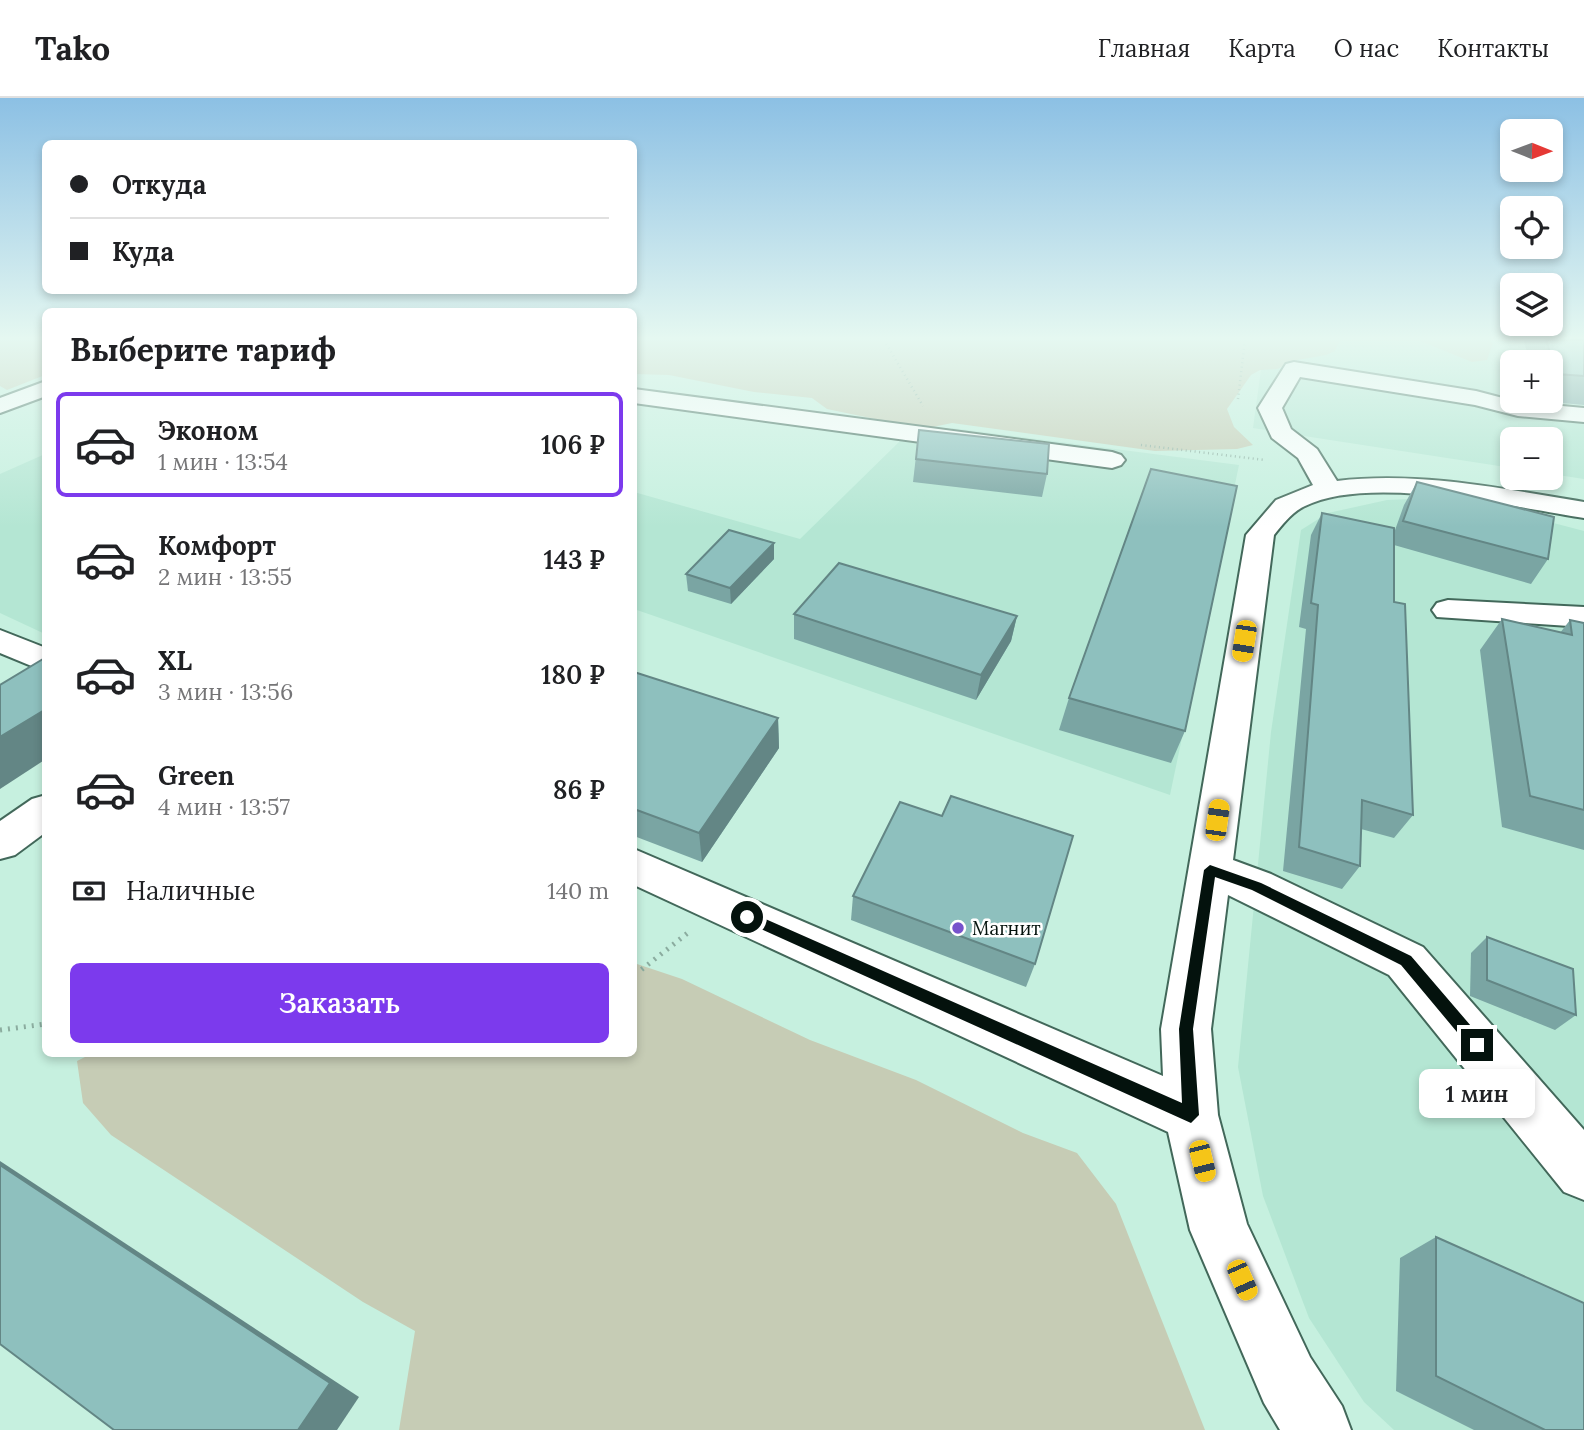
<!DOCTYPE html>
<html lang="ru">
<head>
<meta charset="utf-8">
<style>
	:root { --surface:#fff; --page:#f6f6f6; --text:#202124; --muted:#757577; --line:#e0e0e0; --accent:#7c3aed }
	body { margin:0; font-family:Lora,serif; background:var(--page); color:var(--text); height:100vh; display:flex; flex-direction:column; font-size:26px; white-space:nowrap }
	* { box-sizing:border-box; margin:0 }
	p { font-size:23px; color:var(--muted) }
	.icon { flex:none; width:38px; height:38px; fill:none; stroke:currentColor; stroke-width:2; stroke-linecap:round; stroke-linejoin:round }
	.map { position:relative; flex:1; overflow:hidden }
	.details { position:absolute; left:42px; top:210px; width:595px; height:749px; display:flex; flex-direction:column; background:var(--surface); border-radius:10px; box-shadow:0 4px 10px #0003 }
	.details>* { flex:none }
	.guide { position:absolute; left:42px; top:42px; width:595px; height:154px; border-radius:10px; box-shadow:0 4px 10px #0003; display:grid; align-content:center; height:154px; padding:0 28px; background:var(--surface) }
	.needle { width:46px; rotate:91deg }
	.fabs { position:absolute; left:1500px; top:21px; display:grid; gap:14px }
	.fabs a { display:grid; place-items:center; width:63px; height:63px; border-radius:10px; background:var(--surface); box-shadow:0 4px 10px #0003; font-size:35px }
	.end { position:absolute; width:32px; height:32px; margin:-16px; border:9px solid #04120d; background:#fff; box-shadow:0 0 0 4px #fff }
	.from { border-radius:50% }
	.bubble { position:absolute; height:49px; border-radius:10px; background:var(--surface); box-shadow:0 4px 10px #0003; font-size:23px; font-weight:600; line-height:49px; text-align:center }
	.car { position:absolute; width:21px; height:42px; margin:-21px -10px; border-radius:9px; box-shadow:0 0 5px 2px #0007; background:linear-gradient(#f5c518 24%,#345 0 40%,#f5c518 0 76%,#345 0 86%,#f5c518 0) }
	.guide b { display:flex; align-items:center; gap:24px; height:66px; font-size:26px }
	.guide b+b { border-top:2px solid var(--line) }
	.guide i { width:18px; height:18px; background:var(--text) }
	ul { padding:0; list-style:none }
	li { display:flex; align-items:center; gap:21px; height:105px; margin:0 14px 10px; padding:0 14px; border:4px solid transparent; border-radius:10px }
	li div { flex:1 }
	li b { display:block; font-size:26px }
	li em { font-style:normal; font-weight:600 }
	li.on { border-color:var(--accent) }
	li>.icon { width:63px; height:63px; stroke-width:1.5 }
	h2 { padding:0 28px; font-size:32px; line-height:84px }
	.pay { display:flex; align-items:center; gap:18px; height:77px; padding:0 28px; font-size:26px }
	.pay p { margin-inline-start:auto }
	.primary-button { display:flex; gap:14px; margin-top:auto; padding:14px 28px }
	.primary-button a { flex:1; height:80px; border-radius:10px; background:var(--accent); color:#fff; font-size:28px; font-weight:600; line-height:80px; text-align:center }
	header { display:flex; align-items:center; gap:42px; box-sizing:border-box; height:98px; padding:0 35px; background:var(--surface); border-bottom:2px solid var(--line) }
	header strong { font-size:33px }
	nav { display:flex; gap:38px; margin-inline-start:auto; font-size:24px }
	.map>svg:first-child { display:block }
</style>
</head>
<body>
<header>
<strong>Tako</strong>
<nav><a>Главная</a><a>Карта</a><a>О нас</a><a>Контакты</a></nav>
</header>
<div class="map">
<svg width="1584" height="1332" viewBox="0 0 1584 1332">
	<rect width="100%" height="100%" fill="#c6f0df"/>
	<g fill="#b4e6d3" fill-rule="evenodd">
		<path d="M1265,242H1584V381L1551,376L1550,341H1512V370L1253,330ZM1512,264H1550V303H1512Z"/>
		<polygon points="952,330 1239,367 1170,697 634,511 634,394 800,441 900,343 944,349"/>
		<polygon points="45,356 45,536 0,515 0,376"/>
		<polygon points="1410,401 1512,414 1584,433 1584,1332 1394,1332 1364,1304 1309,1220 1263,1098 1238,969 1271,634 1301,432 1328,415 1387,402"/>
	</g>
	<g fill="#c6ccb5">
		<polygon points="0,242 45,242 45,277 7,292 0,288"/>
		<polygon points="634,242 1340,242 1335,253 1326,257 1297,262 1277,271 1260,272 1251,277 1227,311 1234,329 1253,347 1237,351 1155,353 952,325 923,331 827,311 812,300 754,294 669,277 634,276"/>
		<polygon points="1418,242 1487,242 1493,245 1487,262 1472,264"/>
		<polygon points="634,865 682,881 810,942 916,982 1023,1035 1077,1055 1116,1106 1205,1332 399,1332 415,1233 363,1204 111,1037 83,1005 77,963 91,956 634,956"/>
	</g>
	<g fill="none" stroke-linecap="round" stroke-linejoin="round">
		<defs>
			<g id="minor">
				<path d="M1294,264L1476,293L1518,304L1584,310V324L1518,318L1475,307L1300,279L1282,310L1291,331L1317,351L1337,383C1419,373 1503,391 1584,404V420C1514,409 1368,376 1305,408C1292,414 1283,426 1274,437L1233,762L1271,776L1423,849L1584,1032V1102L1564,1094L1389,877L1228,797L1211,931L1218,1017L1247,1126L1310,1259L1342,1308L1351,1332H1280L1264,1305L1190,1132L1168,1034L634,787V751L1163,978L1161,931L1246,437L1276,402L1313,387L1298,360L1272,340L1258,310L1286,266Z"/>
				<polygon points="46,283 46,298 0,315 0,300"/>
				<polygon points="634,291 1112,354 1121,357 1125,362 1121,367 1112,370 634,305"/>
				<polygon points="1448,502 1584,509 1584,529 1437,519 1432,512 1437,505"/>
				<polygon points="0,532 46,550 46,574 0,555"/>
				<polygon points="46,697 46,734 15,757 0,761 0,723 32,701"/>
			</g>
		</defs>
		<use href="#minor" stroke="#42685a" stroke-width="4"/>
		<g stroke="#8bac9f" stroke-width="2.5" stroke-dasharray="1 3.5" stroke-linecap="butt">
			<polyline points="884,242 923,308"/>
			<polyline points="1238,301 1245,242"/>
			<polyline points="1141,347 1265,362"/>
		</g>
		<g stroke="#8bac9f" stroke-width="5" stroke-dasharray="2 6" stroke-linecap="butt">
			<polyline points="634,870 641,872 689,834"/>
			<polyline points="0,932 46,926"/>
		</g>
		<use href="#minor" fill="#fff" fill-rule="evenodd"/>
	</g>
	<g fill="#7aa5a3">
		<polygon points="1525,242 1584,242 1584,307 1540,303 1550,303 1550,264 1530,264 1524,244"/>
		<polygon points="919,332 1047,376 1042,399 913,384"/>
		<polygon points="1417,384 1548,461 1531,486 1394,447 1394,504 1413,717 1394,740 1361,731 1360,768 1342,791 1283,773 1306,531 1299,529 1311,437 1322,415 1394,435 1404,407"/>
		<polygon points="774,461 731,506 688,493 686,476"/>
		<polygon points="794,516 1017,518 1011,543 976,602 794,541"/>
		<polygon points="1502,521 1560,535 1570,522 1584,525 1584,752 1502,729 1480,552"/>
		<polygon points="634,574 778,620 779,650 702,764 634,738"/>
		<polygon points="1069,600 1185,633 1171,665 1059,632"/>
		<polygon points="853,798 1035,866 1026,889 851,822"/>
		<polygon points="1487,839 1576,917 1555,932 1470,898 1471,855"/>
		<polygon points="1436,1139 1584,1332 1474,1332 1396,1293 1400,1160"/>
	</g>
	<g fill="#638685">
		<polygon points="774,445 774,461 731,506 730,490"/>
		<polygon points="1017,518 1011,543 976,602 981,577"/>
		<polygon points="46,611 46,661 0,691 0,639"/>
		<polygon points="778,620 779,650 702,764 699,735"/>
		<polygon points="0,1063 359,1299 337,1332 298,1332 0,1067"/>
	</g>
	<g fill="#8ec0be" stroke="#638685" stroke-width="2">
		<polygon points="1546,242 1584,242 1584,278 1557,276"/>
		<polygon points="919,332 1049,346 1047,376 916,361"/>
		<polygon points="1151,371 1237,388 1185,633 1069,600"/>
		<polygon points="1417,384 1554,419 1548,461 1403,423"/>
		<polygon points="1322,415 1394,430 1394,504 1405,506 1413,717 1362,702 1360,768 1299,749 1318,507 1311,505"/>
		<polygon points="729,432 774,445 730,490 686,476"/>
		<polygon points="839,465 1017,518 981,577 794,516"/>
		<polygon points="1502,521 1572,537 1570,522 1584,525 1584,712 1530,698"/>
		<polygon points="43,561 46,562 46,611 0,639 0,587"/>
		<polygon points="634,574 778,620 699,735 634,711"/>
		<polygon points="951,698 1073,738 1035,866 853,798 900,704 942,718"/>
		<polygon points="1487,839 1573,871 1576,917 1487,882"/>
		<polygon points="0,1067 330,1285 298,1332 114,1332 0,1246"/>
		<polygon points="1436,1139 1584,1205 1584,1332 1545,1332 1436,1278"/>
	</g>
	<linearGradient id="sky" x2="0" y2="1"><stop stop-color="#8cc0e4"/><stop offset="0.56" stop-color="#e5f8f1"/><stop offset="1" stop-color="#e5f8f1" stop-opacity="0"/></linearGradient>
	<rect width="1584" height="429" fill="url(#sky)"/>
	<polygon fill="#04120d" points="1210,767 1261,785 1411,858 1483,942 1483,952 1472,952 1401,867 1252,792 1215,779 1193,931 1199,1017 1191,1025 743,823 741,819 743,815 752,815 1182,1005 1179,931 1204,772"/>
	<circle fill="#7752cc" stroke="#fff" stroke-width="2.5" cx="958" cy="830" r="7"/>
	<g text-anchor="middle" stroke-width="5" stroke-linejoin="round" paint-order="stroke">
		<g font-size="19" fill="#04120d" stroke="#fff" text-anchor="start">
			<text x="972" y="837">Магнит</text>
		</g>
	</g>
</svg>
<div class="fabs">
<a><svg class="needle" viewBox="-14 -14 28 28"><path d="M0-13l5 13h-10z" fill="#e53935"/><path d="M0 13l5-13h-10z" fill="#757577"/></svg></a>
<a><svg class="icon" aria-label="locate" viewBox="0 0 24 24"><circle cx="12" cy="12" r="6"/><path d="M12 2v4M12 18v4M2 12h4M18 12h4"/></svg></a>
<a><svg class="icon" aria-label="layers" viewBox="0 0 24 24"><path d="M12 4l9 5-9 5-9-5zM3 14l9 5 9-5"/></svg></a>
<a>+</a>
<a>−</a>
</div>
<i class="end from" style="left:747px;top:819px"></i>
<i class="end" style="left:1477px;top:947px"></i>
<div class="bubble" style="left:1419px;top:971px;width:116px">1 мин</div>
<i class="car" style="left:1244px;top:543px;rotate:189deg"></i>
<i class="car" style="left:1217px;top:722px;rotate:8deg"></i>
<i class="car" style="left:1202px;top:1063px;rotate:166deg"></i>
<i class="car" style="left:1242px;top:1182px;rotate:156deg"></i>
<div class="guide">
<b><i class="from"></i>Откуда</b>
<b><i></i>Куда</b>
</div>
<section class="details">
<h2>Выберите тариф</h2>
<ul>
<li class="on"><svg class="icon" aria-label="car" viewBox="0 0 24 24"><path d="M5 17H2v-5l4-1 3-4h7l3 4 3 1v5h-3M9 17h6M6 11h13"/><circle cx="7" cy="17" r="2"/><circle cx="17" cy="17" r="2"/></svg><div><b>Эконом</b><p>1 мин · 13:54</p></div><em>106 ₽</em></li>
<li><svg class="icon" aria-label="car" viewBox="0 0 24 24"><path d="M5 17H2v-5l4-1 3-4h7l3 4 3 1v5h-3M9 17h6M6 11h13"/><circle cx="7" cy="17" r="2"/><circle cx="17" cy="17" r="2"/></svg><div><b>Комфорт</b><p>2 мин · 13:55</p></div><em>143 ₽</em></li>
<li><svg class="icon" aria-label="car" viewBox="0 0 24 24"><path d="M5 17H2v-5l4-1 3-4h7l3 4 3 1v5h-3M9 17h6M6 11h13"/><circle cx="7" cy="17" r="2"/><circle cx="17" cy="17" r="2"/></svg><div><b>XL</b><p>3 мин · 13:56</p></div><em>180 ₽</em></li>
<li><svg class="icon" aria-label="car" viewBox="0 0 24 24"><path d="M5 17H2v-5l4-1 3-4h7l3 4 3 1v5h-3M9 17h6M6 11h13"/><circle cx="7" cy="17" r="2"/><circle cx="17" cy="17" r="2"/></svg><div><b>Green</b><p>4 мин · 13:57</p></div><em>86 ₽</em></li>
</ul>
<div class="pay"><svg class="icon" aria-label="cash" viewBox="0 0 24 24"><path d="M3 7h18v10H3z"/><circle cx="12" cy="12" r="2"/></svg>Наличные<p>140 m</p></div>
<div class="primary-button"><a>Заказать</a></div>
</section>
</div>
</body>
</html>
